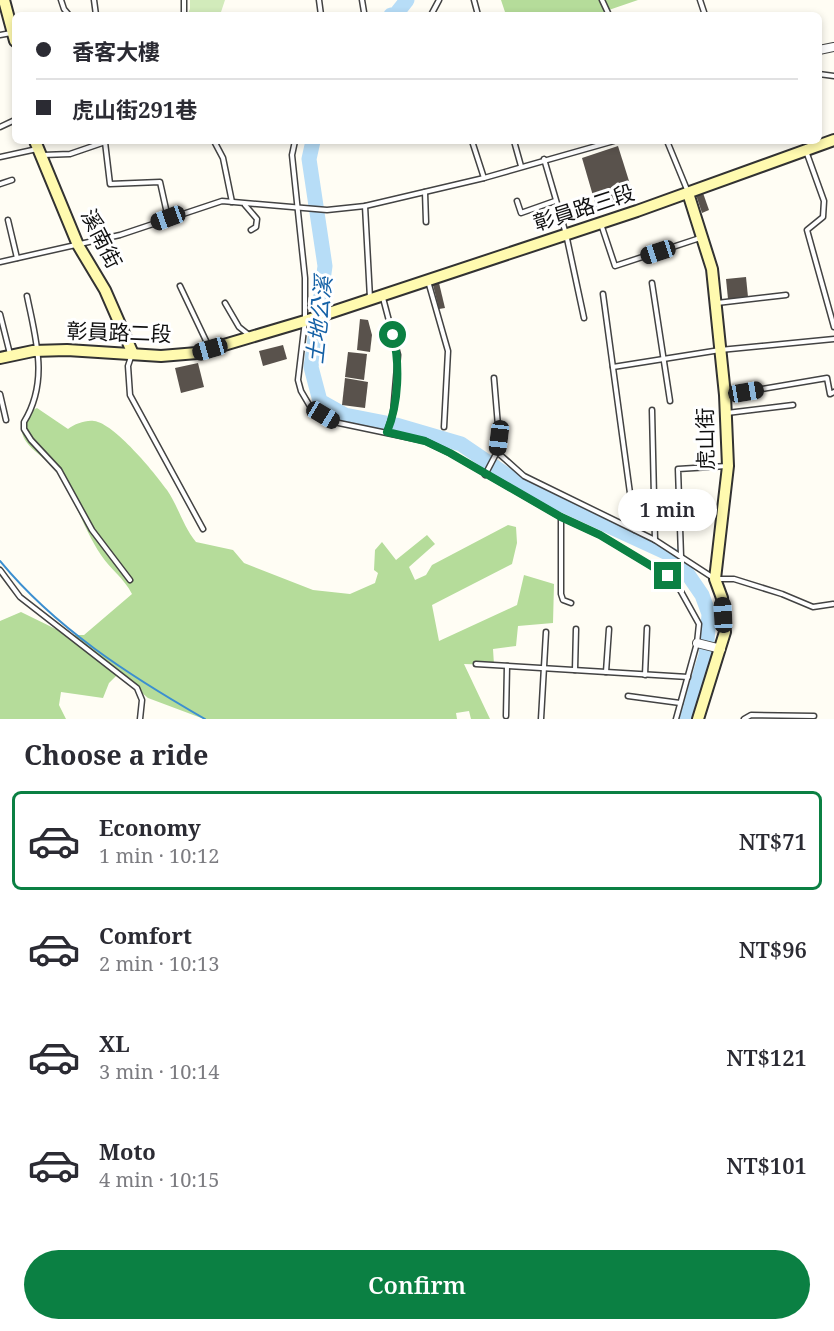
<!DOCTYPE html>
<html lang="en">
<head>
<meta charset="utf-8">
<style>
	:root { --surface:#fff; --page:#f7f7f7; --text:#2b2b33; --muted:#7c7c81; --line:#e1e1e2; --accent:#0b8043 }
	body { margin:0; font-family:"Noto Serif","Noto Sans TC",serif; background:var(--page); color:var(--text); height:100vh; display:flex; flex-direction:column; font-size:22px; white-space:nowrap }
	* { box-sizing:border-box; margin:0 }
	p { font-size:20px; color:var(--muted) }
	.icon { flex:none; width:33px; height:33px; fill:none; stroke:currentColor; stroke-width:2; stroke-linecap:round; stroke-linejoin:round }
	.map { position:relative; height:719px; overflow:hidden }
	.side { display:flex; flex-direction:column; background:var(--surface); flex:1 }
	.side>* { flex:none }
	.top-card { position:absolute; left:12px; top:12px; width:810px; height:132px; border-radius:9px; box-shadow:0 3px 9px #0003; display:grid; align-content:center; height:132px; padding:0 24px; background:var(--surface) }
	.end { position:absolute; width:27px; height:27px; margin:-14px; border:8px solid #0b8043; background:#fff; box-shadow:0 0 0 3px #fff }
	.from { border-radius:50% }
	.bubble { position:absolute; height:42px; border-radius:21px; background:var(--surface); box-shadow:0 3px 9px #0003; font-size:20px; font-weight:600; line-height:42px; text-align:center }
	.car { position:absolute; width:18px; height:36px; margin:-18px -9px; border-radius:8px; box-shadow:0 0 4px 2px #0007; background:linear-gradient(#222 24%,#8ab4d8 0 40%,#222 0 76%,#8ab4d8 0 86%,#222 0) }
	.top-card b { display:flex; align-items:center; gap:21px; height:57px; font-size:22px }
	.top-card b+b { border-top:2px solid var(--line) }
	.top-card i { width:15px; height:15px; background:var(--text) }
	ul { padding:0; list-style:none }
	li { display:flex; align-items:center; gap:18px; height:99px; margin:0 12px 9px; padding:0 12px; border:3px solid transparent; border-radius:9px }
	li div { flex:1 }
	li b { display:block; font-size:22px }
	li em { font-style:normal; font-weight:600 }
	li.selected { border-color:var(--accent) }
	li>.icon { width:54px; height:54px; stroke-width:1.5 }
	h2 { padding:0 24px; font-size:27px; line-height:72px }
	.cta { display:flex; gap:12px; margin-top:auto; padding:12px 24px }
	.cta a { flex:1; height:69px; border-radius:36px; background:var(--accent); color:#fff; font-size:24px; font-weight:600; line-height:69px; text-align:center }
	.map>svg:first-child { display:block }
</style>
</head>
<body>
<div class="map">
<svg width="834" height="719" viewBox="0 0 834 719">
	<rect width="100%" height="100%" fill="#fffdf4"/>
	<polygon fill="#d2ebbb" points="190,0 225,0 220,15 187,15 190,9"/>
	<g fill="#b5dc9a">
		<polygon points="501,0 638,0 603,12 604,15 506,15"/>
		<path d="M37,408L68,429C75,424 85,420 94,421C114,423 155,473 167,490C178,506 183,526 196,542L233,550L244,563L313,590L350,594L375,583L378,573L374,570L375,550L382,542L396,560L427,535L435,544L409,567L415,580L426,575L432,565L508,525L516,527L517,543L512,564L432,605L439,641L517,605L524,575L554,584L553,623L518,626L516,646L493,649L494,665L464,664L490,719H471L469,711L456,713L457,719H204L148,698L119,673L109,683L103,698L61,692L59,705L66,719H0V621L21,612L68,635H84L132,594C124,578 110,569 101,555C82,527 73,491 52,466C43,456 24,446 22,432C20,419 26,412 37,408Z"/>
	</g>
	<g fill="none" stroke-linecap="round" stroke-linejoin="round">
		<path stroke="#3c8fd0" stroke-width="2" d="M0,561C55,628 130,676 205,719"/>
		<g stroke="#b7ddf7" stroke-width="15">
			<polyline points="391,15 396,14 407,0"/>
			<polyline points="313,141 309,159 325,266 311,367 320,401 345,415 396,425 461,444 524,487 676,557 702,595 709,614 706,655 686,719"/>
		</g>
	</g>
	<g fill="#59524c">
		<polygon points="618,146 635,200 598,213 582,158"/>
		<polygon points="703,193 709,210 702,213 696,195"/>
		<polygon points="746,277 748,297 728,299 726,279"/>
		<polygon points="439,283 445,308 439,309 433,285"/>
		<polygon points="360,319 368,320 372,335 370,352 357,350"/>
		<polygon points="283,345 287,359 263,366 259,351"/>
		<polygon points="348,352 367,354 364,380 345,377"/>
		<polygon points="198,363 204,387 181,393 175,368"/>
		<polygon points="345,378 368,382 365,408 342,405"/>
	</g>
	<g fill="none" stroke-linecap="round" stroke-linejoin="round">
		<defs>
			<g id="lane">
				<polyline points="61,0 64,9 69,15"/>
				<polyline points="94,0 96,15"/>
				<polyline points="184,0 184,15"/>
				<polyline points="319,0 321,15"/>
				<polyline points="362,0 364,12"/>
				<polyline points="474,0 478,15"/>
				<polyline points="602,0 609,15"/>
				<polyline points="700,0 705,15"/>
				<polyline points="431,15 439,0"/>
				<polyline points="0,35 11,33"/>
				<polyline points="819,74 834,76"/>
				<polyline points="0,127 15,120"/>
				<polyline points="214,141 223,158 232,202"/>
				<polyline points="295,141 292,155 305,278 305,321 298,380 301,391 311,408 334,422 425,441 450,453 561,517 600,535 668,576 679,588 699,624 697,643 676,719"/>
				<polyline points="472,141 484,178"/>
				<polyline points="514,141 521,166"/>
				<polyline points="667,141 688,192"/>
				<polyline points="806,151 824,201 823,217 807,230 834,327"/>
				<polyline points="43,155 70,154 105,142 110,184 160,182 168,218"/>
				<polyline points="0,157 37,149"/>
				<polyline points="544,159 566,234 584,318"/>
				<polyline points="0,184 12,180"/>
				<polyline points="425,192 426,222"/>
				<polyline points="517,201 521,213 555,201"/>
				<polyline points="245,205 257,219 256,227 251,230"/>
				<polyline points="365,206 370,298"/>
				<polyline points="8,220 17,258"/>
				<polyline points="601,224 615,266 700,238"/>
				<polyline points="0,262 120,235 222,201 327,210 365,206 484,178 614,141"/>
				<polyline points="428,281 448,351 444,427"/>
				<polyline points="652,283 670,401"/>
				<polyline points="180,286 209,347"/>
				<polyline points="603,294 635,530"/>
				<path d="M27,296C36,340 49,381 24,422V429L31,440L59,470L92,530L130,580"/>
				<polyline points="383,298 398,355 393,413 387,432"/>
				<polyline points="225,303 239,327 249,335"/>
				<polyline points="717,303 786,295"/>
				<polyline points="0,314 10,354"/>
				<polyline points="132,354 128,366 130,395 203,529"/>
				<polyline points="613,367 720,350 834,339"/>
				<polyline points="494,378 499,438 497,452"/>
				<polyline points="0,394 6,420"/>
				<polyline points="726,395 827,378 830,394 834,392"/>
				<polyline points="652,410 655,540"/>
				<polyline points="727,413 793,405"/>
				<polyline points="485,475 497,452 524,476 655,540 715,579 734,579 782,594 813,607 833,604"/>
				<polyline points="561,517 561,594 563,600 571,603"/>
				<polyline points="681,556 678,469 727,466"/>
				<polyline points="0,570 20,597 137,688 142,700 140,719"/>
				<polyline points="476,664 688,677"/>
				<polyline points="575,670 576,629"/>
				<polyline points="606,672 609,629"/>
				<polyline points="645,675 647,628"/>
				<polyline points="628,696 680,703"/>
				<polyline points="506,716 507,666"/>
				<polyline points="541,719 546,632"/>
				<polyline points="744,719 751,715 814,716"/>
			</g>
			<g id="street">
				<polyline points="819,50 834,47"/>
				<polyline points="697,643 721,649"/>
			</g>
			<g id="secondary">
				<polyline points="4,0 15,41"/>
				<polyline points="35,141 78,245 105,290 133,354"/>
				<polyline points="688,193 712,269 725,395 728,466 715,579 722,598 725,632 698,719"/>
				<polyline points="0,358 33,351 67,350 161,356 197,353 305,321 637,211 834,140"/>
			</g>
		</defs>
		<use href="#lane" stroke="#434343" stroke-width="7"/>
		<use href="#street" stroke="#434343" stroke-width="10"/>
		<use href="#secondary" stroke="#323232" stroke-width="14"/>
		<use href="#lane" stroke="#fff" stroke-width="4"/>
		<use href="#street" stroke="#fff" stroke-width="8"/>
		<use href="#secondary" stroke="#fffaaf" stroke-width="10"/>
	</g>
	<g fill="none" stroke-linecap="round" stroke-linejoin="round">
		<path stroke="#0b8043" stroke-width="8" d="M393,335C400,364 399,403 387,432L425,441L450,453L561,517L600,535L668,576"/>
	</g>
	<g text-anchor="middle" stroke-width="6" stroke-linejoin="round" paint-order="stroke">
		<g font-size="21" fill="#101010" stroke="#fff">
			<text transform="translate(584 208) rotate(-18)" y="7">彰員路三段</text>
			<text transform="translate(101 239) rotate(63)" y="7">溪南街</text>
			<text transform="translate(119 333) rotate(2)" y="7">彰員路二段</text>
			<text transform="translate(706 439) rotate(-91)" y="7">虎山街</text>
		</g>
		<g font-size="22" font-style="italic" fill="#1561a6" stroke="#fff">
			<text transform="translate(319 320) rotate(-84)" y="8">土地公溪</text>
		</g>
	</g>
</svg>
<i class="end from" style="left:393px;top:335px"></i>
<i class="end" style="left:668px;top:576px"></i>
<div class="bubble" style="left:618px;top:489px;width:99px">1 min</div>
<i class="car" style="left:168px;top:218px;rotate:250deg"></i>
<i class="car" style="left:658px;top:252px;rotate:252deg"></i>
<i class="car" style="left:210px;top:349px;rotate:254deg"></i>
<i class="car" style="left:746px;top:392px;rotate:80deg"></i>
<i class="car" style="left:323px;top:415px;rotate:121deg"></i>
<i class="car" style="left:499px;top:438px;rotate:187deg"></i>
<i class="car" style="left:723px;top:615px;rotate:357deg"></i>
<div class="top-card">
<b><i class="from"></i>香客大樓</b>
<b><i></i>虎山街291巷</b>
</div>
</div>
<section class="side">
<h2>Choose a ride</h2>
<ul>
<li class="selected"><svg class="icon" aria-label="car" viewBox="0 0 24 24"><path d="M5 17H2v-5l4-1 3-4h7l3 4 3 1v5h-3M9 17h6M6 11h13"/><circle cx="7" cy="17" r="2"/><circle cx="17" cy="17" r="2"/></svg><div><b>Economy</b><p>1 min · 10:12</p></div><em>NT$71</em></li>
<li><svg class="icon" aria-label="car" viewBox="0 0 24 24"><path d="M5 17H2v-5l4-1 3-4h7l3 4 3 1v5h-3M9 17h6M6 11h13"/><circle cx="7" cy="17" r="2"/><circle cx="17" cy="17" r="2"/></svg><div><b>Comfort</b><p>2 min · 10:13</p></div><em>NT$96</em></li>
<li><svg class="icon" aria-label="car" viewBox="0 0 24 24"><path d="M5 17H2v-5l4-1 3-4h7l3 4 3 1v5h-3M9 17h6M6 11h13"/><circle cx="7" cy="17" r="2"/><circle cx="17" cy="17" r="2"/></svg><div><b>XL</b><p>3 min · 10:14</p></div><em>NT$121</em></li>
<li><svg class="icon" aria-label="car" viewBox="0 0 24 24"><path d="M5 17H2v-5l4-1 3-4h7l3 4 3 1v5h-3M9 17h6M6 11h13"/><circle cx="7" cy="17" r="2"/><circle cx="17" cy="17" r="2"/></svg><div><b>Moto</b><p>4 min · 10:15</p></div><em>NT$101</em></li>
</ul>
<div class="cta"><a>Confirm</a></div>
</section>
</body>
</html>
